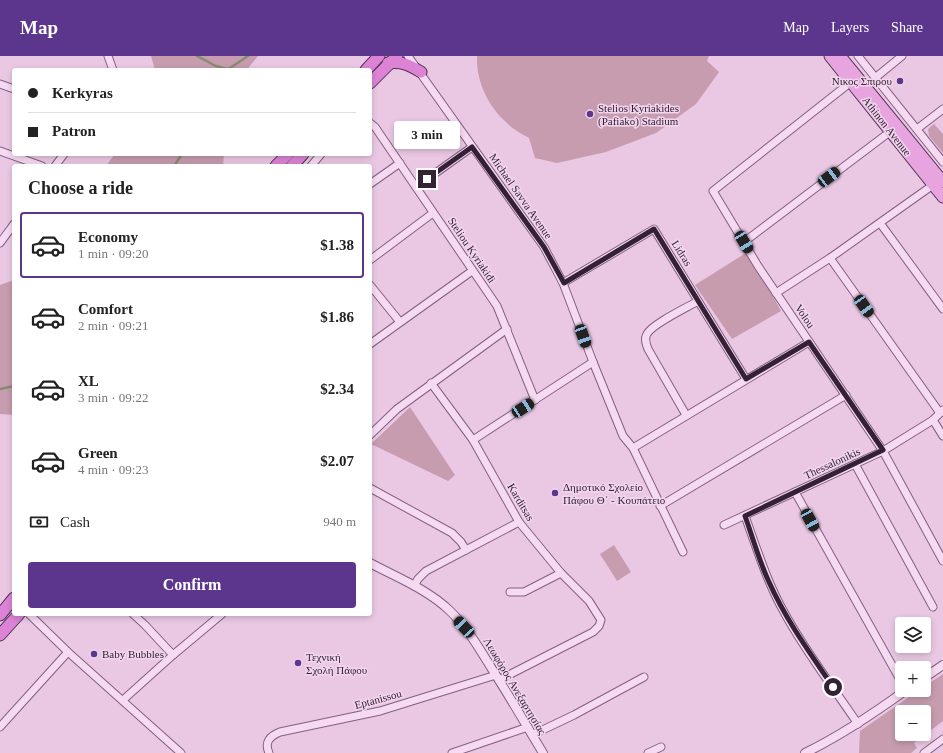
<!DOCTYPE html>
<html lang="en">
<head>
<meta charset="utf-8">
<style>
	:root { --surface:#fff; --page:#f2f2f2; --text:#222; --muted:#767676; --line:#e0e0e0; --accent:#5c358c }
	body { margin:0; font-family:"Times New Roman",serif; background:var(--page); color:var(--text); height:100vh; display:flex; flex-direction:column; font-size:15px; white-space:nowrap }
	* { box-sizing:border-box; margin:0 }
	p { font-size:13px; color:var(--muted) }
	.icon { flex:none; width:22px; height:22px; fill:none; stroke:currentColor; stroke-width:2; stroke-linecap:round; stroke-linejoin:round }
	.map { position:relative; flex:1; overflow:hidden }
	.panel { position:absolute; left:12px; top:108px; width:360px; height:452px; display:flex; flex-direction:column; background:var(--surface); border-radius:4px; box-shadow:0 2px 6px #0003 }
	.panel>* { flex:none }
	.banner { position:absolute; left:12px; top:12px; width:360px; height:88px; border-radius:4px; box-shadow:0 2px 6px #0003; display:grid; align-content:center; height:88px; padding:0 16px; background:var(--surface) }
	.buttons { position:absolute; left:895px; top:561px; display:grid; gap:8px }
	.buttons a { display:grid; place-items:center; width:36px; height:36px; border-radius:4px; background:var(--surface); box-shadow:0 2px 6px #0003; font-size:20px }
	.end { position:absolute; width:18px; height:18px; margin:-9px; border:5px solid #342136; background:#fff; box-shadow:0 0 0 2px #fff }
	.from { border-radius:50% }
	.bubble { position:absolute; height:28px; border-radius:4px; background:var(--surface); box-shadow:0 2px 6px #0003; font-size:13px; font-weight:700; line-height:28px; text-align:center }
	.car { position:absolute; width:12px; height:24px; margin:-12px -6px; border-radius:5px; box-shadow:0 0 3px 1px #0007; background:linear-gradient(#222 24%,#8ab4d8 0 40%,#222 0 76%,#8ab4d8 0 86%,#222 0) }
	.banner b { display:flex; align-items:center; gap:14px; height:38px; font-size:15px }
	.banner b+b { border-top:1px solid var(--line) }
	.banner i { width:10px; height:10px; background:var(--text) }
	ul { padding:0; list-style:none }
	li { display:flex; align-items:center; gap:12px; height:66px; margin:0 8px 6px; padding:0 8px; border:2px solid transparent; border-radius:4px }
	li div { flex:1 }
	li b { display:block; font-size:15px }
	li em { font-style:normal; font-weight:700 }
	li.on { border-color:var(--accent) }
	li>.icon { width:36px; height:36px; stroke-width:1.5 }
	h2 { padding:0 16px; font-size:18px; line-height:48px }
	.pay { display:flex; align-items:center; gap:10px; height:44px; padding:0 16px; font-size:15px }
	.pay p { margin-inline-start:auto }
	.button { display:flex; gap:8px; margin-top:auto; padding:8px 16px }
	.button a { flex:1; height:46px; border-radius:4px; background:var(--accent); color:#fff; font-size:16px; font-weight:700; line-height:46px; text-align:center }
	header { display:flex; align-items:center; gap:24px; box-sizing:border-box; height:56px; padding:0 20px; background:var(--accent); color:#fff }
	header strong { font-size:19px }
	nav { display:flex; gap:22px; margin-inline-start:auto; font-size:14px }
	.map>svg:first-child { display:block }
</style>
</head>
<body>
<header>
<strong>Map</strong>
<nav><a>Map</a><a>Layers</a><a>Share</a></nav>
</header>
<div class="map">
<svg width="943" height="697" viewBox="0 0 943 697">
	<rect width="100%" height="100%" fill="#eac8e4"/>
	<g fill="#c79caf" fill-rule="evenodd">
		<polygon points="151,0 258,0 249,11 248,14 155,14"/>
		<path d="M477,0H709L707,5L719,16L696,48L656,77L606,96L557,107L535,102L529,82C521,77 512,73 506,66C488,50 476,25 477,0Z"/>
		<polygon points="934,68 943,78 943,97 929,80 928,73"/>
		<polygon points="118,98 224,98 223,110 106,110 114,99"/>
		<polygon points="749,195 781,255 732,283 695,229"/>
		<polygon points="14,224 14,359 0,358 0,229"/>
		<polygon points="410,351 455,419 448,425 371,388"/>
		<polygon points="614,489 631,516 617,525 600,498"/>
		<path d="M943,618V665L914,687L917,692L911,697H859L860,675L919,634H924V631ZM902,656H924V678H902Z"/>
	</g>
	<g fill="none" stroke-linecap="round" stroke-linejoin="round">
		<g stroke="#868c70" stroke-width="2.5">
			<polyline points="197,0 216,10 227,13"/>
			<polyline points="227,14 248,0"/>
			<polyline points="174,110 182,98"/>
			<polyline points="0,333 14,330"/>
		</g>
		<defs>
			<g id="minor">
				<polyline points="108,0 113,14"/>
				<polyline points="408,0 544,191 563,227 593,306 623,380 633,392 683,496"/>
				<polyline points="858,0 943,106"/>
				<polyline points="875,22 902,0"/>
				<polyline points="851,26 713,135 758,210 883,395 943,505"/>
				<polyline points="0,28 14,33"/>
				<polyline points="370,67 375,71 497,250 535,344"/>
				<polyline points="917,73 943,53"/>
				<polyline points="0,95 42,110"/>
				<polyline points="55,110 64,98"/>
				<polyline points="311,110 321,98"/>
				<polyline points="370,128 400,107"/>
				<polyline points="416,131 472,91"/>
				<polyline points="880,167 943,253"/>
				<polyline points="744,186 891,75"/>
				<polyline points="0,187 14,168"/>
				<polyline points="830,202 940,357"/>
				<polyline points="370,204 433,157"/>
				<polyline points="563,227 654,173 746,323"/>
				<polyline points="370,229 400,266"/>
				<polyline points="776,237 830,202 933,129"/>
				<polyline points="370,288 472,215"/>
				<polyline points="431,327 473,384 519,466 561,517 589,545 601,564 599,570 593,576 499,624"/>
				<path d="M686,359L648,293C646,288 644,283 647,278C652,268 688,251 698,245"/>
				<polyline points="933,364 943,380"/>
				<polyline points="370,379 397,353 507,273"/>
				<polyline points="473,384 593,306"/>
				<polyline points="633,392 809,286"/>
				<polyline points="855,408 933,551"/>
				<polyline points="370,432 452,477 461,486 466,494"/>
				<polyline points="795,436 902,627"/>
				<polyline points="660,450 846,339"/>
				<path d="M745,460C757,493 767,526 784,556C805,595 833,631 858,668"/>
				<polyline points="724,469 883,395 933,364 943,354"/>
				<polyline points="414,530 418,523 426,515 519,466"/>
				<polyline points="510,536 524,536 561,517"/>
				<polyline points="29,558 68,596 181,697"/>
				<polyline points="133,558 145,569 173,599"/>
				<polyline points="123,644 173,599 222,558"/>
				<polyline points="0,671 68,596"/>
				<polyline points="532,679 574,659 644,621"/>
				<path d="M269,697C264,686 270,680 280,676L380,655L496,619"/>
				<polyline points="452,697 528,671"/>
				<polyline points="648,697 661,691"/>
				<polyline points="924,697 943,683"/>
			</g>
			<g id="tertiary">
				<path d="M370,507C396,521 427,533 449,554C467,571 479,592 492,613C510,641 526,669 543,697"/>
				<polyline points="924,622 943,609"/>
				<path d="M805,697C842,679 873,658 906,634"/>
			</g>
			<g id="primary">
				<polyline points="830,0 943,141"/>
				<polyline points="840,0 943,126"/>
			</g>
			<g id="trunk">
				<path d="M388,7C402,5 409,9 421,16"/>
				<polyline points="366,14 379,0"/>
				<polyline points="370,27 397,0"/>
				<polyline points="276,110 288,98"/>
				<polyline points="292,110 303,98"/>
				<polyline points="0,559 14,542"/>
				<polyline points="0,579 19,558"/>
			</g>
		</defs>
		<use href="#minor" stroke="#835f84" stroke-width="9"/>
		<use href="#tertiary" stroke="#835f84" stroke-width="10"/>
		<use href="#primary" stroke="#4f3252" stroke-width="13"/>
		<use href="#trunk" stroke="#4f3252" stroke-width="13"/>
		<use href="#minor" stroke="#f5daf1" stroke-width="7"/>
		<use href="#tertiary" stroke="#f5daf1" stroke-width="8"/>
		<use href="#primary" stroke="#e8a4df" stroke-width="11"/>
		<use href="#trunk" stroke="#dc83d6" stroke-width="11"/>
	</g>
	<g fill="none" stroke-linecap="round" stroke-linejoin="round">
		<path stroke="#342136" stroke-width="5" d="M427,123L472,91L544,191L564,227L654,173L746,323L809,286L883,394L745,460C753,482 759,505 769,526C786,564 810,597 833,631"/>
	</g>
	<g fill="#5c358c" stroke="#f2d6ed" stroke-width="1.5">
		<circle cx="900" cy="25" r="4"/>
		<circle cx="590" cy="58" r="4"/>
		<circle cx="555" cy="437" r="4"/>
		<circle cx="94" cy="598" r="4"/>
		<circle cx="298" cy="607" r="4"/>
	</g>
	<g text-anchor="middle" stroke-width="3" stroke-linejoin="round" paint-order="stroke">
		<g font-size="11" fill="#342136" stroke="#f2d6ed" text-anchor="start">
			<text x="892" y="29" text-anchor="end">Νικος Σπιρου</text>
			<text x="598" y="56">Stelios Kyriakides<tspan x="598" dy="13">(Pafiako) Stadium</tspan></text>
			<text x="563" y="435">Δημοτικό Σχολείο<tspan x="563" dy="13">Πάφου Θ΄ - Κουπάτειο</tspan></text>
			<text x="102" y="602">Baby Bubbles</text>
			<text x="306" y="605">Τεχνική<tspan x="306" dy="13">Σχολή Πάφου</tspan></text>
		</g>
		<g font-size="11" fill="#342136" stroke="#f2d6ed">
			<text transform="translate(887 70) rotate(52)" y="4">Athinon Avenue</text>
			<text transform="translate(521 140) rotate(55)" y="4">Michael Savva Avenue</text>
			<text transform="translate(472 194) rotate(56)" y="4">Steliou Kyriakidi</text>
			<text transform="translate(682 197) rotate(58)" y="4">Lidras</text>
			<text transform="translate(805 260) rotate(56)" y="4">Volou</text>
			<text transform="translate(832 407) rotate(-25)" y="4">Thessalonikis</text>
			<text transform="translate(521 446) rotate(59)" y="4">Karditsas</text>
			<text transform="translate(515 630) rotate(59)" y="4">Λεωφόρος Ανεξαρτησίας</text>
			<text transform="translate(378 643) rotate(-15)" y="4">Eptanissou</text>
		</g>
	</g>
</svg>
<div class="buttons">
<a><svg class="icon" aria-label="layers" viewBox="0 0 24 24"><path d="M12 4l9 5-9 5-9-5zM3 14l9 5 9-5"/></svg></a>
<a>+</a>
<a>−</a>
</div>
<i class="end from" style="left:833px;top:631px"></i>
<i class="end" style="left:427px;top:123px"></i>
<div class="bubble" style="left:394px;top:65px;width:66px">3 min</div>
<i class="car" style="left:829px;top:121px;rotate:53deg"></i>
<i class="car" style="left:744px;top:186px;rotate:149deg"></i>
<i class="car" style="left:864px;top:250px;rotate:145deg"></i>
<i class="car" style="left:583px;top:280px;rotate:160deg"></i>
<i class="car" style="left:523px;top:352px;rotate:57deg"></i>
<i class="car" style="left:810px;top:464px;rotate:151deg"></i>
<i class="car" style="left:464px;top:571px;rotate:317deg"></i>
<div class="banner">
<b><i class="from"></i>Kerkyras</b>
<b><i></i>Patron</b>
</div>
<section class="panel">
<h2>Choose a ride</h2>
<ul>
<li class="on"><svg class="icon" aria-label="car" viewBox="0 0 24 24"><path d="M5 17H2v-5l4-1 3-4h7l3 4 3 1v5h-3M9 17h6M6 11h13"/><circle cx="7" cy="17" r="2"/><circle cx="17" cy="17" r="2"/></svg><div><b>Economy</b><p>1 min · 09:20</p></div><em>$1.38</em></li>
<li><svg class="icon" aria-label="car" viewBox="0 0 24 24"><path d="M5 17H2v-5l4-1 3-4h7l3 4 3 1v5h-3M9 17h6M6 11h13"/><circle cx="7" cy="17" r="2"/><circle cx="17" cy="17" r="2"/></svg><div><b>Comfort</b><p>2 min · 09:21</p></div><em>$1.86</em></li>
<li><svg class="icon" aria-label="car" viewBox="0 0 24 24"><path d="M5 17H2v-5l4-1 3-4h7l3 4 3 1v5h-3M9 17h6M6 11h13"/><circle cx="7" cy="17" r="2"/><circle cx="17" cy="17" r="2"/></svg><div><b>XL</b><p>3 min · 09:22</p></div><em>$2.34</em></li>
<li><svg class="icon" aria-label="car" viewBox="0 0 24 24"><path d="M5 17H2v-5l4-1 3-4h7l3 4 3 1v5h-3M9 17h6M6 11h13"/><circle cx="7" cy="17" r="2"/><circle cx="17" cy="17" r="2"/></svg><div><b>Green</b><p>4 min · 09:23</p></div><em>$2.07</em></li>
</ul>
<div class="pay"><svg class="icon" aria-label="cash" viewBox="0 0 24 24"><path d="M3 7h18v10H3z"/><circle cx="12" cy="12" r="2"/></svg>Cash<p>940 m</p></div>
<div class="button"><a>Confirm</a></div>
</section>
</div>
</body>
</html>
